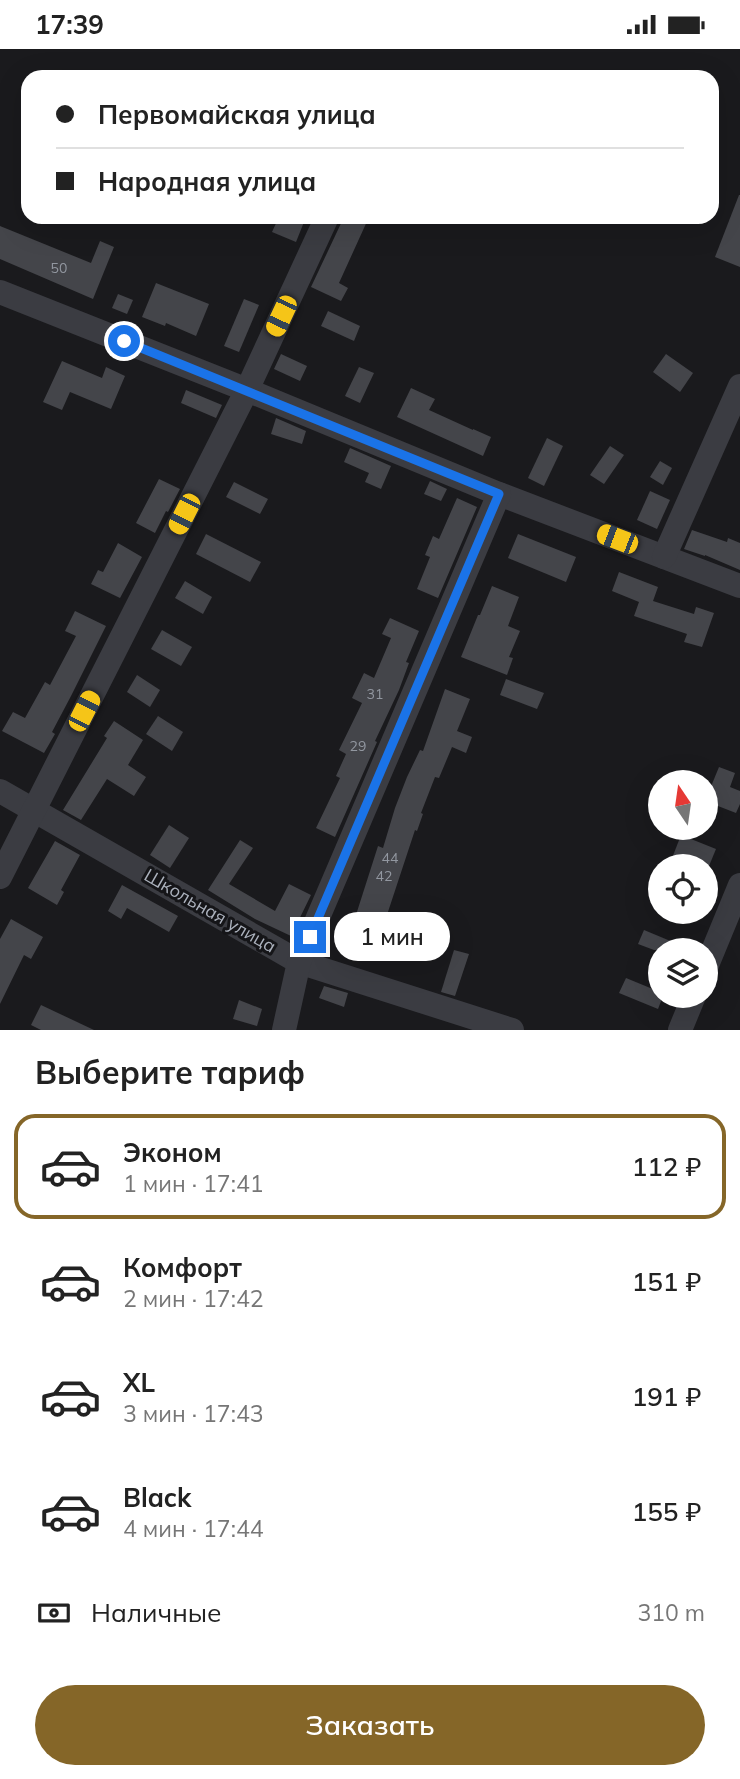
<!DOCTYPE html>
<html lang="ru">
<head>
<meta charset="utf-8">
<style>
	:root { --surface:#fff; --page:#f2f2f2; --text:#222; --muted:#767676; --line:#e0e0e0; --accent:#856628 }
	body { margin:0; font-family:Mulish,sans-serif; background:var(--page); color:var(--text); height:100vh; display:flex; flex-direction:column; font-size:26px; white-space:nowrap }
	* { box-sizing:border-box; margin:0 }
	p { font-size:23px; color:var(--muted) }
	.icon { flex:none; width:38px; height:38px; fill:none; stroke:currentColor; stroke-width:2; stroke-linecap:round; stroke-linejoin:round }
	.map { position:relative; height:981px; overflow:hidden }
	.panel { display:flex; flex-direction:column; background:var(--surface); flex:1 }
	.panel>* { flex:none }
	.top-card { position:absolute; left:21px; top:21px; width:698px; height:154px; border-radius:21px; box-shadow:0 7px 28px #0002; display:grid; align-content:center; height:154px; padding:0 35px; background:var(--surface) }
	.needle { width:46px; rotate:347deg }
	.controls { position:absolute; left:648px; top:721px; display:grid; gap:14px }
	.controls a { display:grid; place-items:center; width:70px; height:70px; border-radius:50%; background:var(--surface); box-shadow:0 7px 28px #0002; font-size:35px }
	.end { position:absolute; width:32px; height:32px; margin:-16px; border:9px solid #1a73e8; background:#fff; box-shadow:0 0 0 4px #fff }
	.from { border-radius:50% }
	.bubble { position:absolute; height:49px; border-radius:24px; background:var(--surface); box-shadow:0 7px 28px #0002; font-size:23px; font-weight:600; line-height:49px; text-align:center }
	.car { position:absolute; width:21px; height:42px; margin:-21px -10px; border-radius:9px; box-shadow:0 0 5px 2px #0007; background:linear-gradient(#f5c518 24%,#345 0 40%,#f5c518 0 76%,#345 0 86%,#f5c518 0) }
	.top-card b { display:flex; align-items:center; gap:24px; height:66px; font-size:26px }
	.top-card b+b { border-top:2px solid var(--line) }
	.top-card i { width:18px; height:18px; background:var(--text) }
	ul { padding:0; list-style:none }
	li { display:flex; align-items:center; gap:21px; height:105px; margin:0 14px 10px; padding:0 21px; border:4px solid transparent; border-radius:21px }
	li div { flex:1 }
	li b { display:block; font-size:26px }
	li em { font-style:normal; font-weight:600 }
	li.current { border-color:var(--accent) }
	li>.icon { width:63px; height:63px; stroke-width:1.5 }
	h2 { padding:0 35px; font-size:32px; line-height:84px }
	.pay { display:flex; align-items:center; gap:18px; height:77px; padding:0 35px; font-size:26px }
	.pay p { margin-inline-start:auto }
	.cta { display:flex; gap:14px; margin-top:auto; padding:14px 35px }
	.cta a { flex:1; height:80px; border-radius:42px; background:var(--accent); color:#fff; font-size:28px; font-weight:600; line-height:80px; text-align:center }
	.status { display:flex; justify-content:space-between; align-items:center; height:49px; padding:0 35px; background:var(--surface); direction:ltr }
	.status svg { height:19px; fill:currentColor }
	.map>svg:first-child { display:block }
</style>
</head>
<body>
<div class="status"><b>17:39</b><svg viewBox="0 0 49 12"><path d="M0 12V9h3v3zM5 12V6h3v6zM10 12V3h3v9zM15 12V0h3v12zM26 1h20v11H26zM47 4h2v5h-2z"/></svg></div>
<div class="map">
<svg width="740" height="981" viewBox="0 0 740 981">
	<rect width="100%" height="100%" fill="#1a1a1d"/>
	<g fill="#44454a">
		<polygon points="739,146 740,146 740,218 715,208"/>
		<polygon points="279,168 306,168 296,193 272,183"/>
		<polygon points="344,168 369,168 339,234 348,239 341,252 311,238"/>
		<polygon points="0,177 91,214 100,192 114,198 93,250 0,210"/>
		<polygon points="156,234 209,255 196,287 166,274 165,277 142,268"/>
		<polygon points="118,245 133,251 127,265 112,259"/>
		<polygon points="244,250 259,256 239,303 224,297"/>
		<polygon points="328,262 360,277 354,292 321,277"/>
		<polygon points="281,305 307,317 300,332 274,320"/>
		<polygon points="666,305 693,324 680,343 653,323"/>
		<polygon points="62,312 102,329 106,318 125,327 111,360 70,343 62,361 43,353"/>
		<polygon points="359,318 374,324 360,354 345,347"/>
		<polygon points="411,339 435,350 429,361 473,381 473,380 491,388 483,407 397,368"/>
		<polygon points="186,341 222,356 216,369 181,354"/>
		<polygon points="276,369 306,382 302,395 271,385"/>
		<polygon points="547,389 563,397 544,437 528,429"/>
		<polygon points="610,397 624,406 604,435 590,426"/>
		<polygon points="350,399 391,417 381,440 365,433 369,424 344,413"/>
		<polygon points="660,412 672,419 663,436 650,428"/>
		<polygon points="159,430 180,440 168,463 166,462 155,484 136,474"/>
		<polygon points="430,432 447,440 441,452 424,445"/>
		<polygon points="234,433 268,450 260,465 226,448"/>
		<polygon points="650,442 670,451 657,480 637,471"/>
		<polygon points="457,449 477,458 438,549 417,540 430,508 425,506 433,487 439,490"/>
		<polygon points="692,481 727,493 728,489 740,494 740,521 705,506 705,507 684,500"/>
		<polygon points="206,485 261,513 250,533 196,505"/>
		<polygon points="518,485 576,508 566,533 508,509"/>
		<polygon points="118,494 142,508 120,549 91,535 98,521 103,523"/>
		<polygon points="619,523 658,538 653,552 694,565 696,558 714,564 702,598 684,593 687,585 634,567 639,553 612,542"/>
		<polygon points="185,532 212,548 203,565 175,549"/>
		<polygon points="492,537 519,548 508,577 520,582 509,608 513,609 507,626 461,608 478,566 480,566"/>
		<polygon points="75,562 106,577 71,647 52,683 55,685 44,704 2,682 13,663 25,669 45,633 50,636 76,587 65,582"/>
		<polygon points="390,569 419,582 406,613 409,614 399,641 375,692 377,693 335,788 316,779 340,729 336,727 346,705 339,701 362,654 352,649 364,624 374,629 391,589 382,585"/>
		<polygon points="162,581 192,598 181,617 151,600"/>
		<polygon points="137,626 160,641 150,658 127,643"/>
		<polygon points="506,630 544,644 537,660 500,646"/>
		<polygon points="445,640 470,650 457,682 472,688 466,704 452,698 439,729 435,728 421,764 423,765 417,782 415,781 383,878 398,883 391,906 343,891 351,868 355,869 378,797 383,799 395,759 407,728 420,701 423,702"/>
		<polygon points="158,667 183,683 172,702 146,685"/>
		<polygon points="114,672 143,691 128,716 146,728 134,747 107,730 81,771 63,761 107,689 104,687"/>
		<polygon points="719,718 735,724 730,738 740,742 740,755 736,764 705,752"/>
		<polygon points="169,776 189,789 170,819 150,806"/>
		<polygon points="681,786 716,800 709,817 669,817"/>
		<polygon points="240,791 253,799 229,835 275,862 289,835 311,846 291,887 255,870 208,841"/>
		<polygon points="55,792 80,806 61,841 64,843 57,856 28,839"/>
		<polygon points="122,836 178,867 169,883 127,859 121,870 108,862"/>
		<polygon points="11,870 43,888 31,910 24,906 0,955 0,890"/>
		<polygon points="644,881 692,901 654,901 638,895"/>
		<polygon points="454,901 469,905 455,947 441,943"/>
		<polygon points="626,929 660,943 660,947 663,947 658,960 619,944"/>
		<polygon points="324,937 348,944 344,958 319,949"/>
		<polygon points="239,951 262,960 257,977 233,970"/>
		<polygon points="41,956 94,981 41,981 31,976"/>
	</g>
	<g fill="none" stroke-linecap="round" stroke-linejoin="round">
		<g stroke="#3b3c42" stroke-width="24">
			<polyline points="0,243 247,341 499,445 740,537"/>
			<polyline points="664,508 740,337"/>
			<polyline points="0,742 299,913 512,981"/>
			<polyline points="0,828 247,341 327,168"/>
			<polyline points="705,921 740,836"/>
			<polyline points="284,981 299,913 499,445"/>
			<polyline points="680,981 694,947"/>
		</g>
	</g>
	<g fill="none" stroke-linecap="round" stroke-linejoin="round">
		<polyline stroke="#1a73e8" stroke-width="9" points="124,292 499,445 310,888"/>
	</g>
	<g text-anchor="middle" stroke-width="6" stroke-linejoin="round" paint-order="stroke">
		<g font-size="14" fill="#9297a0">
			<text x="59" y="224">50</text>
			<text x="375" y="650">31</text>
			<text x="358" y="702">29</text>
			<text x="390" y="814">44</text>
			<text x="384" y="832">42</text>
		</g>
		<g font-size="18" fill="#acb2bd" stroke="#151518">
			<text transform="translate(210 862) rotate(30)" y="6">Школьная улица</text>
		</g>
	</g>
</svg>
<div class="controls">
<a><svg class="needle" viewBox="-14 -14 28 28"><path d="M0-13l5 13h-10z" fill="#e53935"/><path d="M0 13l5-13h-10z" fill="#767676"/></svg></a>
<a><svg class="icon" aria-label="locate" viewBox="0 0 24 24"><circle cx="12" cy="12" r="6"/><path d="M12 2v4M12 18v4M2 12h4M18 12h4"/></svg></a>
<a><svg class="icon" aria-label="layers" viewBox="0 0 24 24"><path d="M12 4l9 5-9 5-9-5zM3 14l9 5 9-5"/></svg></a>
</div>
<i class="end from" style="left:124px;top:292px"></i>
<i class="end" style="left:310px;top:888px"></i>
<div class="bubble" style="left:334px;top:863px;width:116px">1 мин</div>
<i class="car" style="left:281px;top:267px;rotate:205deg"></i>
<i class="car" style="left:184px;top:465px;rotate:207deg"></i>
<i class="car" style="left:617px;top:490px;rotate:291deg"></i>
<i class="car" style="left:84px;top:662px;rotate:27deg"></i>
<div class="top-card">
<b><i class="from"></i>Первомайская улица</b>
<b><i></i>Народная улица</b>
</div>
</div>
<section class="panel">
<h2>Выберите тариф</h2>
<ul>
<li class="current"><svg class="icon" aria-label="car" viewBox="0 0 24 24"><path d="M5 17H2v-5l4-1 3-4h7l3 4 3 1v5h-3M9 17h6M6 11h13"/><circle cx="7" cy="17" r="2"/><circle cx="17" cy="17" r="2"/></svg><div><b>Эконом</b><p>1 мин · 17:41</p></div><em>112 ₽</em></li>
<li><svg class="icon" aria-label="car" viewBox="0 0 24 24"><path d="M5 17H2v-5l4-1 3-4h7l3 4 3 1v5h-3M9 17h6M6 11h13"/><circle cx="7" cy="17" r="2"/><circle cx="17" cy="17" r="2"/></svg><div><b>Комфорт</b><p>2 мин · 17:42</p></div><em>151 ₽</em></li>
<li><svg class="icon" aria-label="car" viewBox="0 0 24 24"><path d="M5 17H2v-5l4-1 3-4h7l3 4 3 1v5h-3M9 17h6M6 11h13"/><circle cx="7" cy="17" r="2"/><circle cx="17" cy="17" r="2"/></svg><div><b>XL</b><p>3 мин · 17:43</p></div><em>191 ₽</em></li>
<li><svg class="icon" aria-label="car" viewBox="0 0 24 24"><path d="M5 17H2v-5l4-1 3-4h7l3 4 3 1v5h-3M9 17h6M6 11h13"/><circle cx="7" cy="17" r="2"/><circle cx="17" cy="17" r="2"/></svg><div><b>Black</b><p>4 мин · 17:44</p></div><em>155 ₽</em></li>
</ul>
<div class="pay"><svg class="icon" aria-label="cash" viewBox="0 0 24 24"><path d="M3 7h18v10H3z"/><circle cx="12" cy="12" r="2"/></svg>Наличные<p>310 m</p></div>
<div class="cta"><a>Заказать</a></div>
</section>
</body>
</html>
